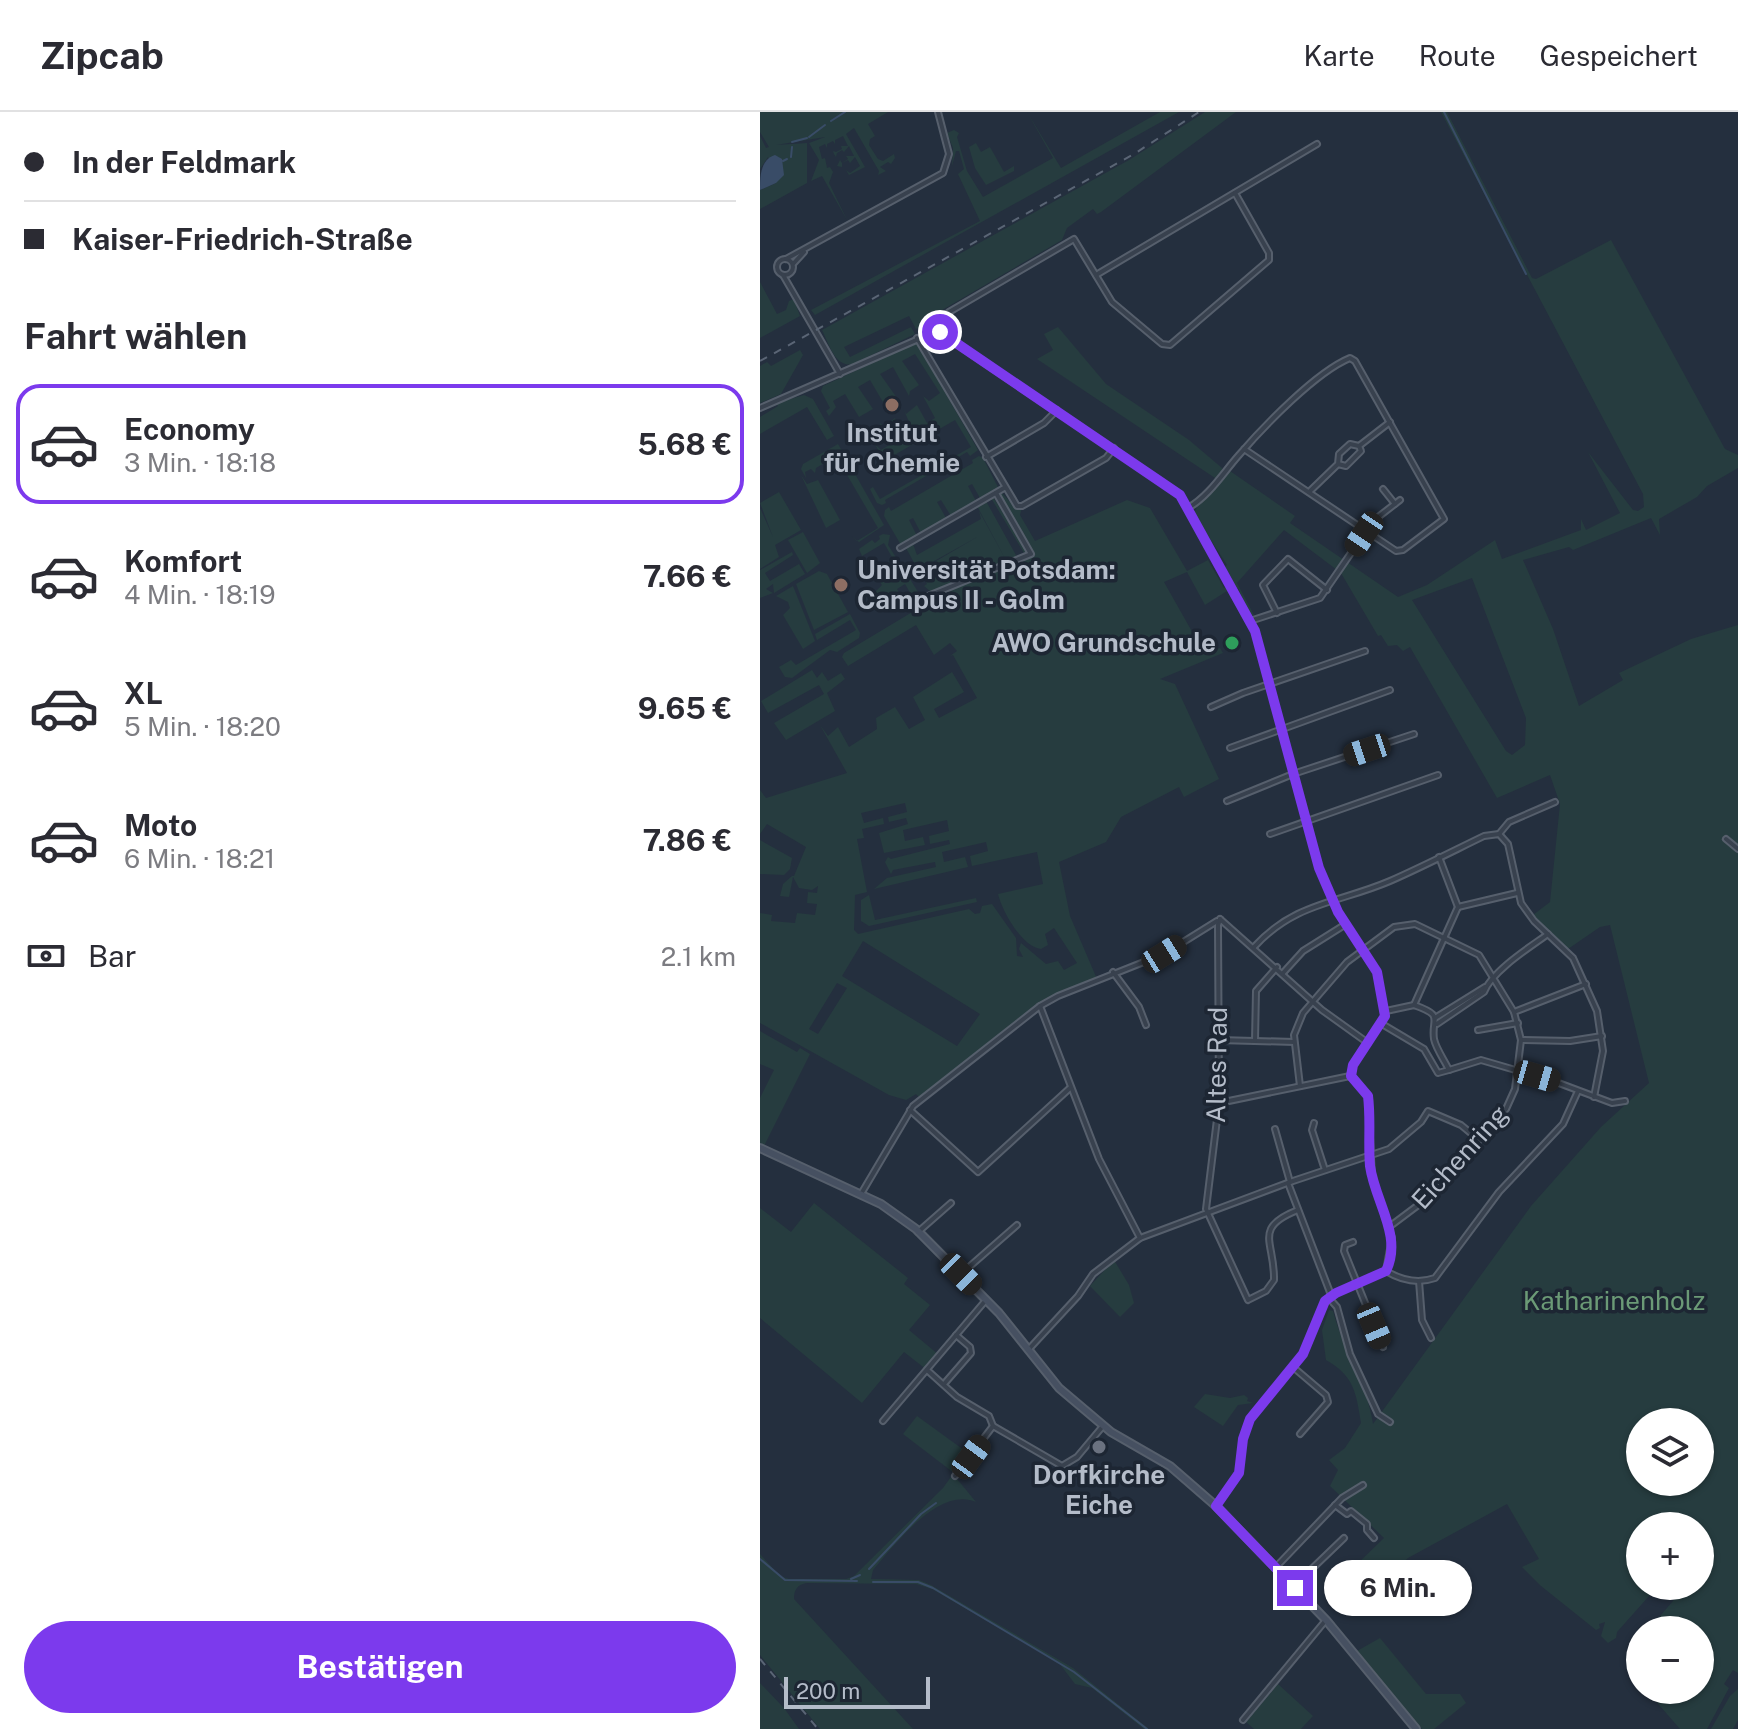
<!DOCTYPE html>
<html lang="de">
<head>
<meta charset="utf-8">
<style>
	:root { --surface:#fff; --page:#f2f2f3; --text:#2b2b33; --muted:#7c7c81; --line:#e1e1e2; --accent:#7c3aed }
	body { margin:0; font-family:"Public Sans",sans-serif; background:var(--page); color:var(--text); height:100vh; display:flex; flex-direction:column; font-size:30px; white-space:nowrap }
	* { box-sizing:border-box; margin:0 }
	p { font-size:26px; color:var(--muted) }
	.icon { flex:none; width:44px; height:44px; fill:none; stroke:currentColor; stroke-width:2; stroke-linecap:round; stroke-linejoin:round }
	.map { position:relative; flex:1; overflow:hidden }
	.side { display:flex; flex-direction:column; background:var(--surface); width:760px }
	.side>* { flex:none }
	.hud { display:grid; align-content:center; height:176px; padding:0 24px; background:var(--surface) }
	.tools { position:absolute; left:866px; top:1296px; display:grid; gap:16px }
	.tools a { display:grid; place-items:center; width:88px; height:88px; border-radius:50%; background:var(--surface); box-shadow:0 2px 6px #0004; font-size:40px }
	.scale { position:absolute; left:24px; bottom:20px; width:146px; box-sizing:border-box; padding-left:8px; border:4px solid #b4bcc9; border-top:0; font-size:22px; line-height:28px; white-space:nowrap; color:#b4bcc9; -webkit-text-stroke:6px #1d2633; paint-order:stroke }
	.end { position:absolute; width:36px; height:36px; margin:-18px; border:10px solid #7c3aed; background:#fff; box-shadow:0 0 0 4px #fff }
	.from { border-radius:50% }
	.bubble { position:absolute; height:56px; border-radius:28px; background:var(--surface); box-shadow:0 2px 6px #0004; font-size:26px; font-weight:700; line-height:56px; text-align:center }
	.car { position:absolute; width:24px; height:48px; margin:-24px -12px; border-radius:10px; box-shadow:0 0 6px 2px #0007; background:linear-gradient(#222 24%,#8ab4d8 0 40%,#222 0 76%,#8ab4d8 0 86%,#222 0) }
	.hud b { display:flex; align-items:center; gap:28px; height:76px; font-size:30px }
	.hud b+b { border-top:2px solid var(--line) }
	.hud i { width:20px; height:20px; background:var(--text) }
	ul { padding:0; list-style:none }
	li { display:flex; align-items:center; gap:24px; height:120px; margin:0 16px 12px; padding:0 8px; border:4px solid transparent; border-radius:24px }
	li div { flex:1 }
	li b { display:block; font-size:30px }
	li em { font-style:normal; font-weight:700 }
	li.on { border-color:var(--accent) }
	li>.icon { width:72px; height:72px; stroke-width:1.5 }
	h2 { padding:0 24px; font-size:36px; line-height:96px }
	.pay { display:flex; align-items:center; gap:20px; height:88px; padding:0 24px; font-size:30px }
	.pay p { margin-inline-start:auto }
	.primary-button { display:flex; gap:16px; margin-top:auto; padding:16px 24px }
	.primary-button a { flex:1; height:92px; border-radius:48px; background:var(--accent); color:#fff; font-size:32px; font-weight:700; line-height:92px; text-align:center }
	header { display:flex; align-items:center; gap:48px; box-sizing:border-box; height:112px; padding:0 40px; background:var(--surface); border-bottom:2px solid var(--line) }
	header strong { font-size:38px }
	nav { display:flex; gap:44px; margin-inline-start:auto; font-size:28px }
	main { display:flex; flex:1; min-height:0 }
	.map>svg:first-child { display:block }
</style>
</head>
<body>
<header>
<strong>Zipcab</strong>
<nav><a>Karte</a><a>Route</a><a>Gespeichert</a></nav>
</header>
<main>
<section class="side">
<div class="hud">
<b><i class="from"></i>In der Feldmark</b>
<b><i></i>Kaiser-Friedrich-Straße</b>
</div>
<h2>Fahrt wählen</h2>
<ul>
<li class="on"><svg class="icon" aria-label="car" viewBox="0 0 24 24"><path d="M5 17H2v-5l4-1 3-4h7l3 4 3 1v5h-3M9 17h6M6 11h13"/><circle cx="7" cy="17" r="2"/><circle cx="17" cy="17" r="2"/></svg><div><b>Economy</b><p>3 Min. · 18:18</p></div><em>5.68 €</em></li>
<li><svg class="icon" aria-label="car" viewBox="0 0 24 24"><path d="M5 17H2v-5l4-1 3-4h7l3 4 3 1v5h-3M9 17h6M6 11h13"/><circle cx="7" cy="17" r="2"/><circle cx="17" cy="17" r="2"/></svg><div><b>Komfort</b><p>4 Min. · 18:19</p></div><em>7.66 €</em></li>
<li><svg class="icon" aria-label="car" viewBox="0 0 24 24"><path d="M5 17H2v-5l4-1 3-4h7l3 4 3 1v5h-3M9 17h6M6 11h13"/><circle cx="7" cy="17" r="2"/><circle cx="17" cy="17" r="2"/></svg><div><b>XL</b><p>5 Min. · 18:20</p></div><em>9.65 €</em></li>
<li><svg class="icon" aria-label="car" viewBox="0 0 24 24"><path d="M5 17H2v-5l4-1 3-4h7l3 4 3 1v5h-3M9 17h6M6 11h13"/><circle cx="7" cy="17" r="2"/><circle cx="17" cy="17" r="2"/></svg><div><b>Moto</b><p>6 Min. · 18:21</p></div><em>7.86 €</em></li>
</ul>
<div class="pay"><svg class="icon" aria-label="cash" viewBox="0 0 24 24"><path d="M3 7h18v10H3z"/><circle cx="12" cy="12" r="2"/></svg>Bar<p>2.1 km</p></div>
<div class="primary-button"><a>Bestätigen</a></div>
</section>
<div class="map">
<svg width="978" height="1617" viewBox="0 0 978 1617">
	<rect width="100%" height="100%" fill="#242f3e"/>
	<g fill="#263c3f" fill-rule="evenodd">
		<polygon points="0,0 128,0 108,12 115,24 110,27 109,33 118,47 123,49 134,42 135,46 131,52 128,50 120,55 126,59 118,63 119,59 94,16 86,22 105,55 89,63 86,58 90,61 100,54 95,45 90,51 88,48 82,51 82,55 77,54 80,48 82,51 88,47 86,44 94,44 89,34 84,40 82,38 77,41 76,45 74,42 69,44 74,42 73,39 76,40 82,37 81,34 88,34 83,24 75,28 75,32 73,29 67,32 67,36 65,32 59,35 62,47 65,46 67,56 70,55 73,60 69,71 87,108 62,64 51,69 59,48 49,31 65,25 16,33 47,31 47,71 0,97 0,78 16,71 8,45 0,57 0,24 6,36 9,35 0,20"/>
		<polygon points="267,0 301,56 400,0 419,0 55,203 51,198 220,109 198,62 204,57 199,39 196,39 192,54 193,36 187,21 194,18 199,21 197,25 207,59 223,85 293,46"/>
		<path d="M445,0H476L341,100L337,102L333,97L307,116L302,128L177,201L174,210L156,217L149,204L84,235L90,245L151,215L155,222L93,252C75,256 69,232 62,218L369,48Z"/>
		<path d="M681,0H687L772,166L776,167L851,128L965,337L978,343V356L947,374L937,385L899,407L900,423L891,406L813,438L809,435L763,448L793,517L819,594L863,568L859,561L931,527L978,513V1561L973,1558L964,1572L969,1576L947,1617H920L886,1578H918L925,1586L928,1582L924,1578H940V1518H888L919,1482L911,1474H940V1414H880V1474H898L857,1520L856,1526L848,1531L841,1524L845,1510L839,1512L840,1516L836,1518L781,1474L762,1455L779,1447L747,1392L648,1446L612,1479L594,1455L624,1426L570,1374L578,1358L569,1348L585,1336L601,1311C596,1280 594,1264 566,1248L562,1218L569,1198L573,1199C583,1238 608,1273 613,1312L771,1094L841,1015L889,971L850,813L840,815L808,837L773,803L790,790L800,692L790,663L737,686L650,535L643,539L637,533L628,534L621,523L618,524L581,461L524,418L477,471L494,503L490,505L478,476L475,477L463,456L467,453L434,402C437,390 460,372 470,359L535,404L530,411L638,485L667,473L735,428L742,447L821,418V407L826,418L860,401L828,340L873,398L878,399L884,395L883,382ZM712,466L766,606L765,633L752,643L746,639L652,488ZM880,1310H940V1370H880Z"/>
		<polygon points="216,31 221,40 230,35 244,60 254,54 254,59 226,73 215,56 209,35"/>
		<polygon points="0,170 17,202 26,198 29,189 34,187 40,204 0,226"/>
		<polygon points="298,215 346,272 429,328 462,356 463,361 458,368 277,247 293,238 284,222"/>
		<polygon points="155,231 159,235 218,338 210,344 207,340 125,388 126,391 122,393 117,391 110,377 113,375 120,387 211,335 195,308 124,349 115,332 121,338 131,332 119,310 124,315 135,306 145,324 153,319 143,296 146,302 157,293 167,311 175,306 163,284 169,289 180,281 155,242 142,249 159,273 150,279 149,284 133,255 120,262 137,286 127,292 127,297 110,268 98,275 113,297 99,305 85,282 73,289 76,295 69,304 66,299 70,296 61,279 63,274"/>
		<polygon points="40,238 43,243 21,282 0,291 0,254 7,250 11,254"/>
		<polygon points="44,283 53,287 74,324 67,328 47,295 0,322 0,305 18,294 16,291"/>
		<polygon points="78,332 124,413 99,430 91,424 97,429 118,416 76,344 56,356 55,361 51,357 45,360 46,366 41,357 43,352"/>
		<polygon points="219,344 223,346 239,377 220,386 212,372 208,374 216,389 191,404 181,388 177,390 186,406 161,421 153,406 149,408 157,424 141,433 124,404 125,398 129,395 131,399 213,351 212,348"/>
		<polygon points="41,363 47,372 58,368 80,408 66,416"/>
		<polygon points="19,380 41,418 15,433 19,445 0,457 0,396 13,425 0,391"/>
		<path d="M241,380L254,394L262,396L260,403L275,429L367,388L390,396L427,459L448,448L464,476L468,474L497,532L467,479L445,493L427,460L404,470L443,539L460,536L463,541L400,567L415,572L459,667L424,685L419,675L361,705L346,730L299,750L310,804L337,867L279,891L159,985L156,982L146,988L129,983L0,911V801L12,803L11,809L35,811L37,801L55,803L57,792L47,791L48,780L57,781L58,774L52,778L39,776L33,765L29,785L20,784L23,772L32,764H34L46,735L7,712L0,722V678L6,686L87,661L60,613L68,624L78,615L89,635L117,617L116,606L135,595L149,617L165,608L153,585L192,560L204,580L174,597L179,606L217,586L193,543L190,544L197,539L190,531L174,543L156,513L88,554L82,545L84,541L169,490L168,484L172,481L164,474L167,472L159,459L219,424L158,458L146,436L153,432L157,443L221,407L219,399L247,450L217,394L226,389L257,445L264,441L231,386L233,385L267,438L265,443L271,442L240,384ZM145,691L147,700L128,705L129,710L146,706L148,712L119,721L124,741L165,733L163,725L145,729L143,718L187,708L189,719L169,724L170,732L189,728L190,732L131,747L128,745L125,750L131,762L133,758L175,750L176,755L127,766L114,777L208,755L205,745L184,750L182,740L226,730L228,739L210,744L212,754L277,740L283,772L238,782C242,799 262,835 281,837L288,833L285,822L294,816L317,851L304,858L298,849L286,852L261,831L259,837L263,845L257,844L256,826L232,792L222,794L220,801L215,802L209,797L98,822L94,818L95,783L107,780L97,727L104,726L102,717L124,712L123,706L104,711L101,701ZM103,829L220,902L197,934L82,864ZM77,871L87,876L58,922L49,917Z"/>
		<polygon points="43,420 60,451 47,461 28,428"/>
		<polygon points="123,422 130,423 128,433 162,486 161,491 159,489 145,497 144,489 152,484 145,472 137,477 140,482 121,490 115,480 122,473 112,458 119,454 117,457 125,471 129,471 134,465 126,451 133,447 124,431 102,444 99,437 112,428 115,431 120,427 119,424"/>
		<polygon points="32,440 33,443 5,461 10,469 39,452 45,462 14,481 13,472 6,477 13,481 0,486 0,458"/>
		<polygon points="59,459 67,462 88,500 54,518 36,472"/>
		<polygon points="33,474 55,529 43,537 23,503 30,496 28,490 16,484"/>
		<polygon points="90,502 100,521 99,526 77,540 70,538 32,566 25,565 19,555 31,548 36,553 96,518 90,508 57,528 55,522"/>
		<polygon points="52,558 57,566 62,560 68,569 81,561 85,567 67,581 75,599 26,628 14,611 64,582 59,573 8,601 1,589"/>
		<polygon points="0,728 32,746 30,757 24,763 0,762"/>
		<polygon points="109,783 115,808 216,786 217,790 109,814 101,809 101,788"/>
		<polygon points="0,919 37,940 40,936 50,942 3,1036 0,1034 0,986 14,958 0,952"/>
		<polygon points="54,1091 148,1166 144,1172 170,1193 149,1218 179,1243 167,1258 144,1240 102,1291 0,1206 0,1096 31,1120"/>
		<polygon points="354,1148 369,1173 374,1191 360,1205 330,1174"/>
		<polygon points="445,1282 470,1286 484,1283 488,1286 487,1289 493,1291 478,1293 463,1314 434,1295"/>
		<polygon points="157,1304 208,1341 194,1361 143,1322"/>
		<path d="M193,1362L216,1390C178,1374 134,1434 113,1458L111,1467L159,1468L171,1473L313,1556L389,1617H384L332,1576L315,1572L299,1551L172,1477L156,1472L46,1471C37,1473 34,1478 34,1487L153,1617H60L0,1543V1442L20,1464L29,1467H86L94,1464L183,1376Z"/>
		<polygon points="620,1526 666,1582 700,1582 706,1591 674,1617 662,1617 597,1539"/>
		<polygon points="0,1571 24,1596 39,1617 0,1617"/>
		<polygon points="518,1572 553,1604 541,1617 494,1617 486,1610"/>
		<polygon points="978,1577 978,1608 973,1617 951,1617 970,1584"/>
	</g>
	<path fill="#394c67" d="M15,43L22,47L24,63L16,71L0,78C0,65 0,48 15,43Z"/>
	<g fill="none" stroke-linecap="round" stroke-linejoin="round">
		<g stroke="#394c67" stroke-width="2">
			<polyline points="684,0 766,162"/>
			<polyline points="71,9 85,0"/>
			<polyline points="49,25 65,13"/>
			<polyline points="32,30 47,26"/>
			<polyline points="31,45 32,35"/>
			<polyline points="23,49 27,47"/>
			<polyline points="0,1447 25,1468 97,1469"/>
			<polyline points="109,1457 161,1402 176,1391"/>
			<polyline points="91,1467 100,1463"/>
			<polyline points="113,1470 158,1470 173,1476 314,1560 387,1617"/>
		</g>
		<defs>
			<g id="street">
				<circle cx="25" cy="155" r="8"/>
				<polyline points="26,147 183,61 189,42 178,0"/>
				<polyline points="33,152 44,140"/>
				<polyline points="23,163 80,262"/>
				<polyline points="336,163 557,32"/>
				<polyline points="177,219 181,207 189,200 314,127 352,190 402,232 410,233 509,148 509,141 475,81"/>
				<polyline points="157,226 257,394 262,394 346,346 354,336"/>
				<polyline points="0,296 177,219 420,383 495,519 559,756 578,800 617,860 625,904 593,953 591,964 608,984 612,1066 632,1126 626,1159"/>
				<polyline points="599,334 630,310"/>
				<polyline points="226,345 284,311 297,298"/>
				<polyline points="623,377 635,392"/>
				<polyline points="549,380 578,352 579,342 590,332 599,334 601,339 586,354 578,352"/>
				<path d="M428,396C449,384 463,361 479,343C504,314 556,260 590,246L595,249L684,407L643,438L636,439L484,337"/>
				<polyline points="140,436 244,376"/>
				<polyline points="168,484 271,442 236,381"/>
				<polyline points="517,501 503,473 528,447 567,478"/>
				<polyline points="490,509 560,486 613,409 640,388"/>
				<polyline points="451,595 483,581 605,539"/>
				<polyline points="470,636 630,578"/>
				<polyline points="467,689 533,662 654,622"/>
				<polyline points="510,722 678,663"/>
				<polyline points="739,722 749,710 795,690"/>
				<polyline points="966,727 978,737"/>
				<polyline points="679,745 698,795"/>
				<polyline points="698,795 757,781"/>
				<path d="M460,807L458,813L459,991L446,1097L488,1188L506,1179L514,1168C515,1130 492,1116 538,1098"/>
				<polyline points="460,807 562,898 608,931"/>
				<path d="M494,835C535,790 579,791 630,769C662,755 693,739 724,724L739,722L748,732L761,791L774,809L813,846L837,899L843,939L834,985"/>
				<polyline points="353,860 379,895 386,913"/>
				<polyline points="523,861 543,839 586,812"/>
				<polyline points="654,893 698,795"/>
				<polyline points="280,894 339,1047 380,1126"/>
				<path d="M626,899L654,893C685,904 671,906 674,927C676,937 685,949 689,958L721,948L796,970L852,991L865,989"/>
				<polyline points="754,900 826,872"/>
				<polyline points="675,906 725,875"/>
				<polyline points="622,912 664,937 678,961 689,958"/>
				<path d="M677,912L724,880C732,859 770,835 788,822"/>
				<polyline points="718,918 758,911"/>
				<polyline points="459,928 534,930"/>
				<polyline points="761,928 810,929 842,924"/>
				<polyline points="495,929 496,879 517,855"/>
				<polyline points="540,974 534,923 543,901 587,850 634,815 655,812 719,843 754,900 761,928 755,977 746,997 673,1082 629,1115"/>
				<polyline points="459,991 590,964"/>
				<polyline points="150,998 218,1060 310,976"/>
				<polyline points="554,1011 552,1018 565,1058"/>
				<polyline points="515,1017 530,1070"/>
				<polyline points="528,1071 571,1183"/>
				<polyline points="101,1082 153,994 280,894 298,884 404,842 457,809"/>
				<polyline points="158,1120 191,1091"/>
				<polyline points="593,1130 585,1133 584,1139 623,1235"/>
				<path d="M626,1159C641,1168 658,1172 675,1166L739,1080L803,1012L818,979"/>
				<polyline points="201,1162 257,1113"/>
				<polyline points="659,1169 662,1208 671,1226"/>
				<polyline points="569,1186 577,1195 590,1242 618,1302 630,1310"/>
				<polyline points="269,1237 318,1184 333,1162 380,1126 530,1070 629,1037 661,1010 668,999 701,1013 719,1028"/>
				<polyline points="533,1255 566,1283 568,1290 540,1322"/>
				<polyline points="167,1258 197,1285 229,1304 233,1314 302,1354 317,1345 343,1314"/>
				<polyline points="184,1272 211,1241 210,1235 196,1223"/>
				<polyline points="123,1309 226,1188"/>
				<polyline points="195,1364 233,1314"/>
				<polyline points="575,1393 587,1402 591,1399 607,1412 607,1418 614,1426"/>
				<polyline points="456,1394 479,1361 483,1327 490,1307 543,1242 565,1189 576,1181 626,1159"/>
				<polyline points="516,1455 582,1386 603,1373"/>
				<polyline points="534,1474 584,1426"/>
				<polyline points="483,1608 566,1508"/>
			</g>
			<polyline id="secondary" points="0,1036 121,1092 156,1117 239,1201 299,1276 351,1320 410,1354 456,1394 566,1508 656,1617"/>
		</defs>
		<use href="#street" stroke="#565f6c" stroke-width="8"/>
		<use href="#secondary" stroke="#565f6c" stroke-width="10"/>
		<use href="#street" stroke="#38414e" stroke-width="4"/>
		<use href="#secondary" stroke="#465061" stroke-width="6"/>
		<g stroke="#5a6575" stroke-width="2" stroke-dasharray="8 8" stroke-linecap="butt">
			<polyline points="0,249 374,42 439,0"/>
			<polyline points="0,1547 58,1617"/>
		</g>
	</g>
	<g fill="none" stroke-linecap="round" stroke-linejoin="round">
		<path stroke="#7c3aed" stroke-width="10" d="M180,220L420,383L495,519L559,756L578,800L617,860L625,904L593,953L591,964L608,984C611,1007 608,1031 610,1054C615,1090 643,1124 626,1159L576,1181L565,1189L543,1242L490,1307L483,1327L479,1361L456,1394L535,1476"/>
	</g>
	<g fill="#8d6e63" stroke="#1d2633" stroke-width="3">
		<circle cx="132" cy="293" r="8"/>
		<circle cx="81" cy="473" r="8"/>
	</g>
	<circle fill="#2e9e5b" stroke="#1d2633" stroke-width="3" cx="472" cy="531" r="8"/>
	<circle fill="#6b7280" stroke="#1d2633" stroke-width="3" cx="339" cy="1335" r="8"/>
	<g text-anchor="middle" stroke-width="7" stroke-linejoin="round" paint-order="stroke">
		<g font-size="26" font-weight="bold" fill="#b4bcc9" stroke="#1d2633">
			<text x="132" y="330">Institut<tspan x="132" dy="30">für Chemie</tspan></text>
			<text x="97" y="467" text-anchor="start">Universität Potsdam:<tspan x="97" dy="30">Campus II - Golm</tspan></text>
			<text x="456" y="540" text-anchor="end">AWO Grundschule</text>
			<text x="339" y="1372">Dorfkirche<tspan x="339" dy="30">Eiche</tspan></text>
		</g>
		<g font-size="26" fill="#b4bcc9" stroke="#1d2633">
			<text transform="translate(457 953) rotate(-89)" y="9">Altes Rad</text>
			<text transform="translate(700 1045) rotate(-48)" y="9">Eichenring</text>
		</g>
		<g font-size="26" fill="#6b9a76" stroke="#1d2633">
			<text x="854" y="1198">Katharinenholz</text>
		</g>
	</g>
</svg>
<div class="tools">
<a><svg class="icon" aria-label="layers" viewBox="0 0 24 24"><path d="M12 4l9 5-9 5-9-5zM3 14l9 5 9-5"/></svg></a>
<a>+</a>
<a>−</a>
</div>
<div class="scale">200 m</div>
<i class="end from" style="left:180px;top:220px"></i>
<i class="end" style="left:535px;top:1476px"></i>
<div class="bubble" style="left:564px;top:1448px;width:148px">6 Min.</div>
<i class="car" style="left:604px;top:422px;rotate:214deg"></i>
<i class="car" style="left:607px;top:638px;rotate:252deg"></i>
<i class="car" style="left:404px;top:842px;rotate:58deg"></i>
<i class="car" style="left:777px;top:964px;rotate:106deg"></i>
<i class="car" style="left:201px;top:1162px;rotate:135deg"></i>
<i class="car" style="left:614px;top:1214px;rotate:157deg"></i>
<i class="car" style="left:211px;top:1345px;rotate:36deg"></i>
</div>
</main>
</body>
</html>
